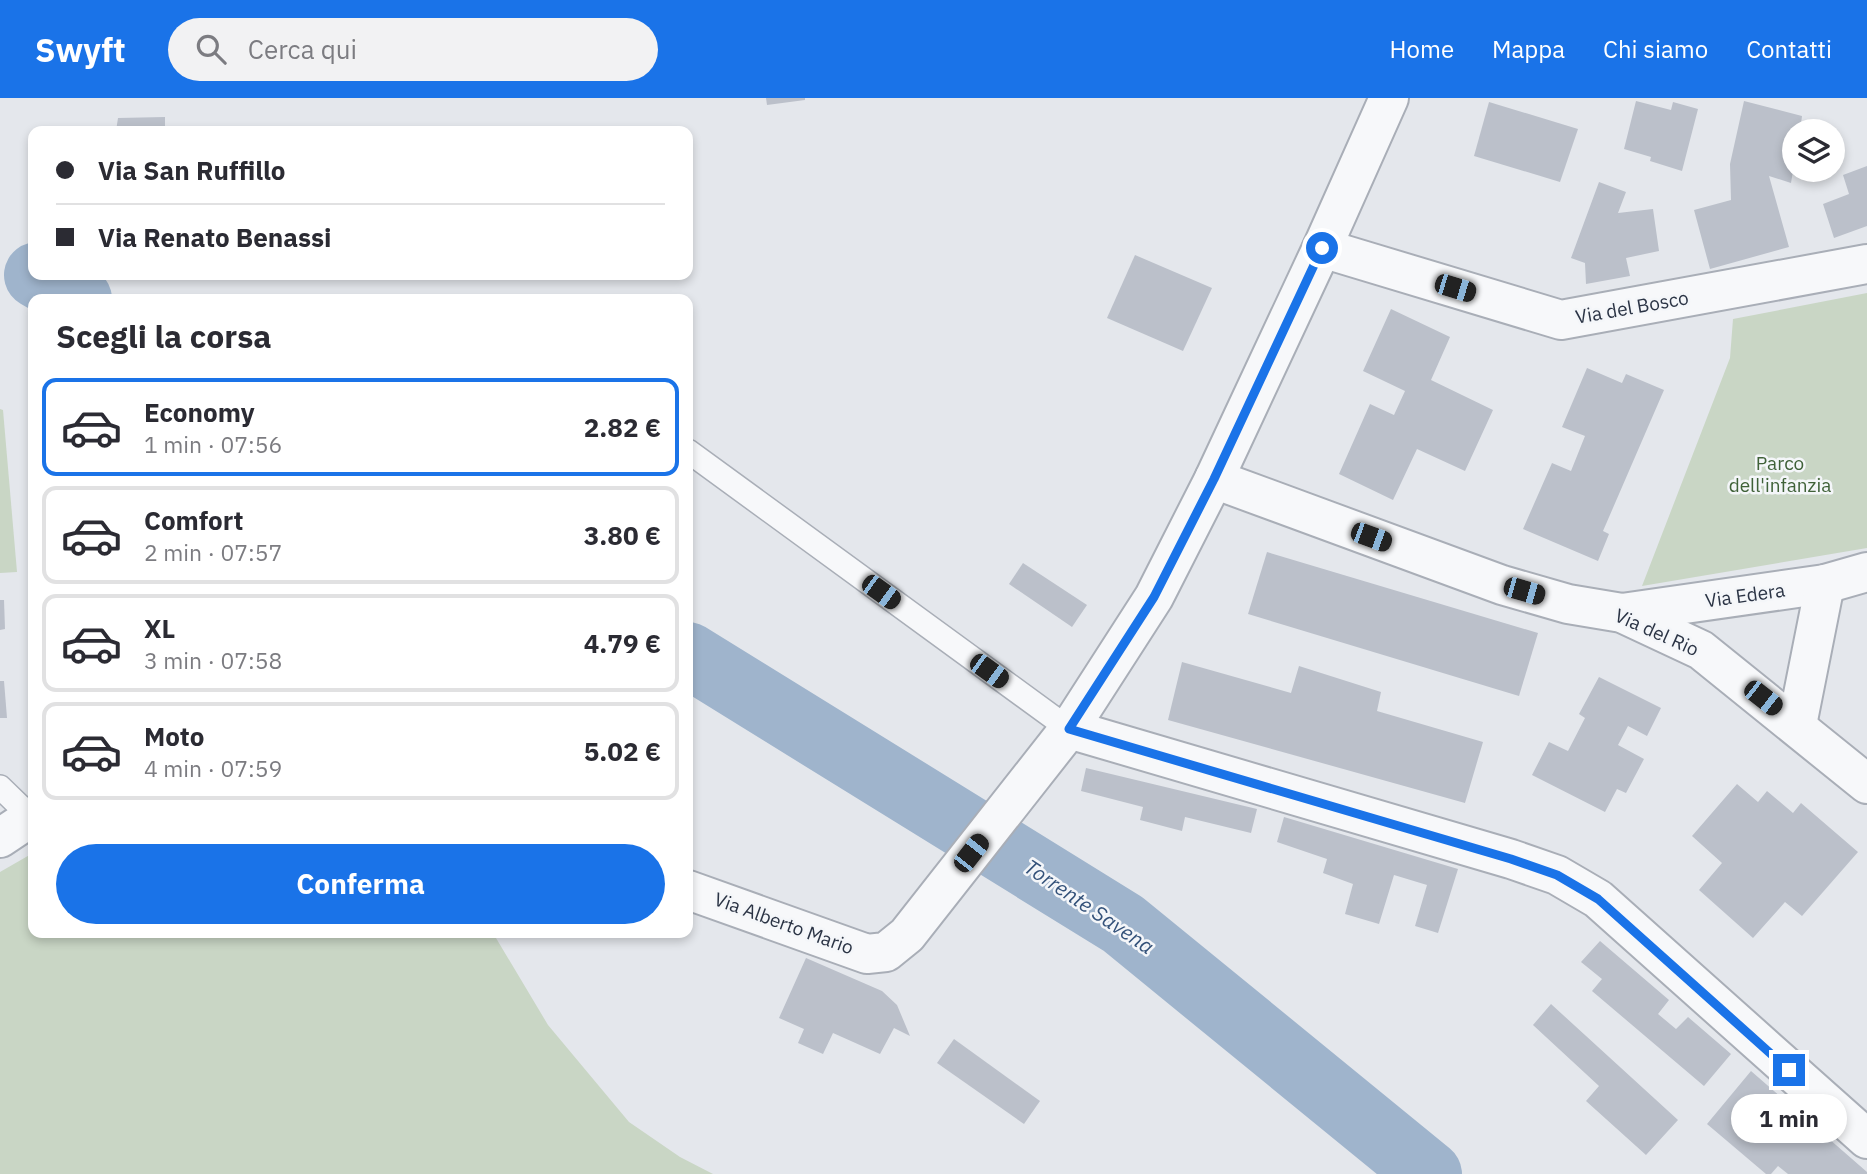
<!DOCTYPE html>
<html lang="it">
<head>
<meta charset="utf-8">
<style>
	:root { --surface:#fff; --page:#f2f2f3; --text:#2b2b33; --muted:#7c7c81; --line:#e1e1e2; --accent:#1a73e8 }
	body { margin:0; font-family:"IBM Plex Sans",sans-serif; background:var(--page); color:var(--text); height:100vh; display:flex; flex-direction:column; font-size:26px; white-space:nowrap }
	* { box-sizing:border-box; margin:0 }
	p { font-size:23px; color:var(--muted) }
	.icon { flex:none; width:38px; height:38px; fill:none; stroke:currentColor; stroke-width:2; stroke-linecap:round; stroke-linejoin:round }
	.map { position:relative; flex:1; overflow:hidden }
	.drawer { position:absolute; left:28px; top:196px; width:665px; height:644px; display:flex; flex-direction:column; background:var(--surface); border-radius:14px; box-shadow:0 4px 10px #0003 }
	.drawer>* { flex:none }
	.hud { position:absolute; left:28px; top:28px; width:665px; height:154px; border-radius:14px; box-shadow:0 4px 10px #0003; display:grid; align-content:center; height:154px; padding:0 28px; background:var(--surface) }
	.tools { position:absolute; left:1782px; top:21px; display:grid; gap:14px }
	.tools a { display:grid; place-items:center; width:63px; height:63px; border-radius:50%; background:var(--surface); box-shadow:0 4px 10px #0003; font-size:35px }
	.end { position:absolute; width:32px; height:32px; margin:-16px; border:9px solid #1a73e8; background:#fff; box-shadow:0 0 0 4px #fff }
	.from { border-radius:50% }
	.bubble { position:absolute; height:49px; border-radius:24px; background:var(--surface); box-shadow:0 4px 10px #0003; font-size:23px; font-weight:700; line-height:49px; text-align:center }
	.car { position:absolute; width:21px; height:42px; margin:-21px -10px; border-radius:9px; box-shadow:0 0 5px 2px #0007; background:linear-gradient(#222 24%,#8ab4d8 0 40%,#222 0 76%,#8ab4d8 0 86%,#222 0) }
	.hud b { display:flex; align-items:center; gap:24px; height:66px; font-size:26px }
	.hud b+b { border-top:2px solid var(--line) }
	.hud i { width:18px; height:18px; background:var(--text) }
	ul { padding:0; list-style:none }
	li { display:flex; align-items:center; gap:21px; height:98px; margin:0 14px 10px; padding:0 14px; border:4px solid var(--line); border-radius:14px }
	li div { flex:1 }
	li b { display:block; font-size:26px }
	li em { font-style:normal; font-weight:700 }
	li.current { border-color:var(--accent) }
	li>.icon { width:63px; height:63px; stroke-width:1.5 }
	h2 { padding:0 28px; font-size:32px; line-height:84px }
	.primary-button { display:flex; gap:14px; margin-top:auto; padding:14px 28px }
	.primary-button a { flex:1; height:80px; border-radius:42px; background:var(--accent); color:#fff; font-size:28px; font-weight:700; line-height:80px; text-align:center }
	header { display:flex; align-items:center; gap:42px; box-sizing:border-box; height:98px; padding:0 35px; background:var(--accent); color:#fff }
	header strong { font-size:33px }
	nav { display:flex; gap:38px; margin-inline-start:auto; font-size:24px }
	.search { width:490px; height:63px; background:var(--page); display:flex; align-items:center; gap:18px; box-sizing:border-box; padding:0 24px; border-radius:38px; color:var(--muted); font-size:26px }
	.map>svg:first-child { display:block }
</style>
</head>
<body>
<header>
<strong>Swyft</strong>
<div class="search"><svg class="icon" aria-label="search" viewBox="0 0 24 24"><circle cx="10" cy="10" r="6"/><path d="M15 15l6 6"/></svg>Cerca qui</div>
<nav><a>Home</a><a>Mappa</a><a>Chi siamo</a><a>Contatti</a></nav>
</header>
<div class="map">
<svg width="1867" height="1076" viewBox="0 0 1867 1076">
	<rect width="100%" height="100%" fill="#e4e7ec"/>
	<g fill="#c9d6c5">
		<polygon points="1867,195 1867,450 1642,488 1730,260 1733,221"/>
		<polygon points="0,311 3,312 17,474 0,475"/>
		<polygon points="33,755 33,835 493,835 548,927 629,1024 680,1059 713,1076 0,1076 0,774"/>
	</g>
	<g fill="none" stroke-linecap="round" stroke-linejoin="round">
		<g stroke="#9fb4cc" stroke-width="66">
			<polyline points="37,177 79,201"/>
			<polyline points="688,557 1123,826 1429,1076"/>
		</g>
	</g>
	<g fill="#bbc0ca">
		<polygon points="766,0 805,0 805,2 767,7"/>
		<polygon points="1636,3 1671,12 1673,4 1698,11 1682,73 1650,63 1651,59 1624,51"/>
		<polygon points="1744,3 1802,18 1800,33 1794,33 1794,67 1791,85 1769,78 1789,149 1710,171 1694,112 1731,102 1730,66"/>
		<polygon points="1489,4 1578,31 1560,84 1474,58"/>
		<polygon points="165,19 165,33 116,33 118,20"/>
		<polygon points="1867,68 1867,128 1834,140 1823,106 1849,96 1843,77"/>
		<polygon points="1599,84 1626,94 1618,115 1653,111 1659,153 1626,160 1630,178 1586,186 1585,165 1571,160"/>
		<polygon points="1135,157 1212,190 1183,253 1107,220"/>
		<polygon points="1391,211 1450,239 1431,282 1493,312 1465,373 1417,351 1393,402 1339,376 1370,306 1394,317 1405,293 1363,273"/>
		<polygon points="1587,270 1622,285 1626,276 1664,292 1603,433 1609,436 1598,463 1523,431 1552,365 1571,373 1585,338 1562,329"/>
		<polygon points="1267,454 1538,535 1519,598 1248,516"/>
		<polygon points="1023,465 1087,507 1072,529 1009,486"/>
		<polygon points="0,502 4,502 5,531 0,532"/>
		<polygon points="1182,564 1291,595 1299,568 1381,594 1377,613 1483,644 1465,705 1168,622"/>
		<polygon points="1599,579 1661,610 1647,638 1628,628 1618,647 1644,661 1626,695 1617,691 1605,714 1532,677 1549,644 1568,653 1585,620 1579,616"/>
		<polygon points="0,583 4,583 7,620 0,620"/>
		<polygon points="1086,670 1257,711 1251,735 1185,719 1182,733 1140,722 1143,709 1081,693"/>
		<polygon points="1737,686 1758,704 1767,693 1793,715 1801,705 1858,754 1802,818 1785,804 1753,840 1699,792 1722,765 1692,738"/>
		<polygon points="1284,719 1458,771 1438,835 1415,828 1427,787 1394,777 1379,826 1345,816 1353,786 1323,775 1327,761 1277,744"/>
		<polygon points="1600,843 1669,902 1658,916 1676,931 1688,919 1731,956 1704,988 1592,893 1602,881 1581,864"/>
		<polygon points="806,860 882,893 897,907 910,938 894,930 880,956 833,935 823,956 798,945 804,931 779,920"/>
		<polygon points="1551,906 1678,1022 1646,1057 1586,1003 1599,988 1533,927"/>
		<polygon points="954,941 1040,1003 1024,1026 937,965"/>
		<polygon points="1751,973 1867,1074 1867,1076 1788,1076 1778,1068 1771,1076 1766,1076 1707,1026"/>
	</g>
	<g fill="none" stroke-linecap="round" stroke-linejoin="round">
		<defs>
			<g id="service">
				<polyline points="688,353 1069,631"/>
				<polyline points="0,689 31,719"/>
			</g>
			<g id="minor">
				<polyline points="1322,150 1561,222 1867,166"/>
				<polyline points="1214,381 1502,487 1568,506 1622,515 1701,552 1867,686"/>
				<polyline points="1622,515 1825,486 1867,474"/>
				<polyline points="1797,627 1825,486"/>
				<polyline points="1069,631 1511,761 1557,777 1598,801 1867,1041"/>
			</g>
			<g id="tertiary">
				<polyline points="0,740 33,718"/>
				<polyline points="688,792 867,856 886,854 907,837 1069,631 1154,499 1214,381 1322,150 1389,0"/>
			</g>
		</defs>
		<use href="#service" stroke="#a9aeb7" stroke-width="26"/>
		<use href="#minor" stroke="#a9aeb7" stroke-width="42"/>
		<use href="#tertiary" stroke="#a9aeb7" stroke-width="42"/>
		<use href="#service" stroke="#f7f8fa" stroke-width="23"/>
		<use href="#minor" stroke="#f7f8fa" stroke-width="38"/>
		<use href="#tertiary" stroke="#f7f8fa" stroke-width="38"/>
	</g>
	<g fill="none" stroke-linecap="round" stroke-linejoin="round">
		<polyline stroke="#1a73e8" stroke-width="9" points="1322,150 1214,381 1154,499 1069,631 1511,761 1557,777 1598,801 1789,972"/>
	</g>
	<g text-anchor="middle" stroke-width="5" stroke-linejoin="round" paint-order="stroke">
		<g font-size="19" fill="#2b3445" stroke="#f4f6f9">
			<text transform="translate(1632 209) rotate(-10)" y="7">Via del Bosco</text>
			<text transform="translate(1745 497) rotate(-8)" y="7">Via Edera</text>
			<text transform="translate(1657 534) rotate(24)" y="7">Via del Rio</text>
			<text transform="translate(784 825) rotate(20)" y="7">Via Alberto Mario</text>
		</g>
		<g font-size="19" fill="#3f6138" stroke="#f4f6f9">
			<text x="1780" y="372">Parco<tspan x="1780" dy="22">dell'infanzia</tspan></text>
		</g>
		<g font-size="21" font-style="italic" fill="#34527a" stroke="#f4f6f9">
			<text transform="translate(1089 809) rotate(34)" y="7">Torrente Savena</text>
		</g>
	</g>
</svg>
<div class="tools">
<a><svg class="icon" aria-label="layers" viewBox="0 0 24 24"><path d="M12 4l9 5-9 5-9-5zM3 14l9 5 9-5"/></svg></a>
</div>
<i class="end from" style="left:1322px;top:150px"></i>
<i class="end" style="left:1789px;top:972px"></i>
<div class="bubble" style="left:1731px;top:996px;width:116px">1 min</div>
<i class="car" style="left:1455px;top:190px;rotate:107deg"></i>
<i class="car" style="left:1371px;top:439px;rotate:110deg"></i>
<i class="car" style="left:1524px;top:493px;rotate:106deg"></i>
<i class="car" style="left:881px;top:494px;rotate:126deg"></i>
<i class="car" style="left:989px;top:573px;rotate:126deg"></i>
<i class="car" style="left:1763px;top:600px;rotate:128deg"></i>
<i class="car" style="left:971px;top:755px;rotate:38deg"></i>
<div class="hud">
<b><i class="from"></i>Via San Ruffillo</b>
<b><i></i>Via Renato Benassi</b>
</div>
<section class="drawer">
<h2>Scegli la corsa</h2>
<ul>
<li class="current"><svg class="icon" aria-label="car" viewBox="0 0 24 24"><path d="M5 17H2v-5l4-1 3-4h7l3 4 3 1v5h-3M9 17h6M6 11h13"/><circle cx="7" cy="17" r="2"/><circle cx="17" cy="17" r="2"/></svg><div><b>Economy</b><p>1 min · 07:56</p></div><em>2.82 €</em></li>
<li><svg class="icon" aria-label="car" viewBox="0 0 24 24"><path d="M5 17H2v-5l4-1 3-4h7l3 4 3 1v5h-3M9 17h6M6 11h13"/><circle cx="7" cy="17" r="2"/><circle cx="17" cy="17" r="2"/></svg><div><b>Comfort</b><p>2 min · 07:57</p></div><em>3.80 €</em></li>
<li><svg class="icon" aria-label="car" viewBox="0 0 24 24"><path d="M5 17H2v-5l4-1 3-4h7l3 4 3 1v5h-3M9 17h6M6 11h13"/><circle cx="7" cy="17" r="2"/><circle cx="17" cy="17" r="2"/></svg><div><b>XL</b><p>3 min · 07:58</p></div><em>4.79 €</em></li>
<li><svg class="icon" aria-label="car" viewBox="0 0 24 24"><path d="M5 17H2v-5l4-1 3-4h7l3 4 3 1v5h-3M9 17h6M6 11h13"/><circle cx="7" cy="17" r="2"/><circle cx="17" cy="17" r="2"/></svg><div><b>Moto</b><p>4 min · 07:59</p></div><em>5.02 €</em></li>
</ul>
<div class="primary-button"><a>Conferma</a></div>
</section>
</div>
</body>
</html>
